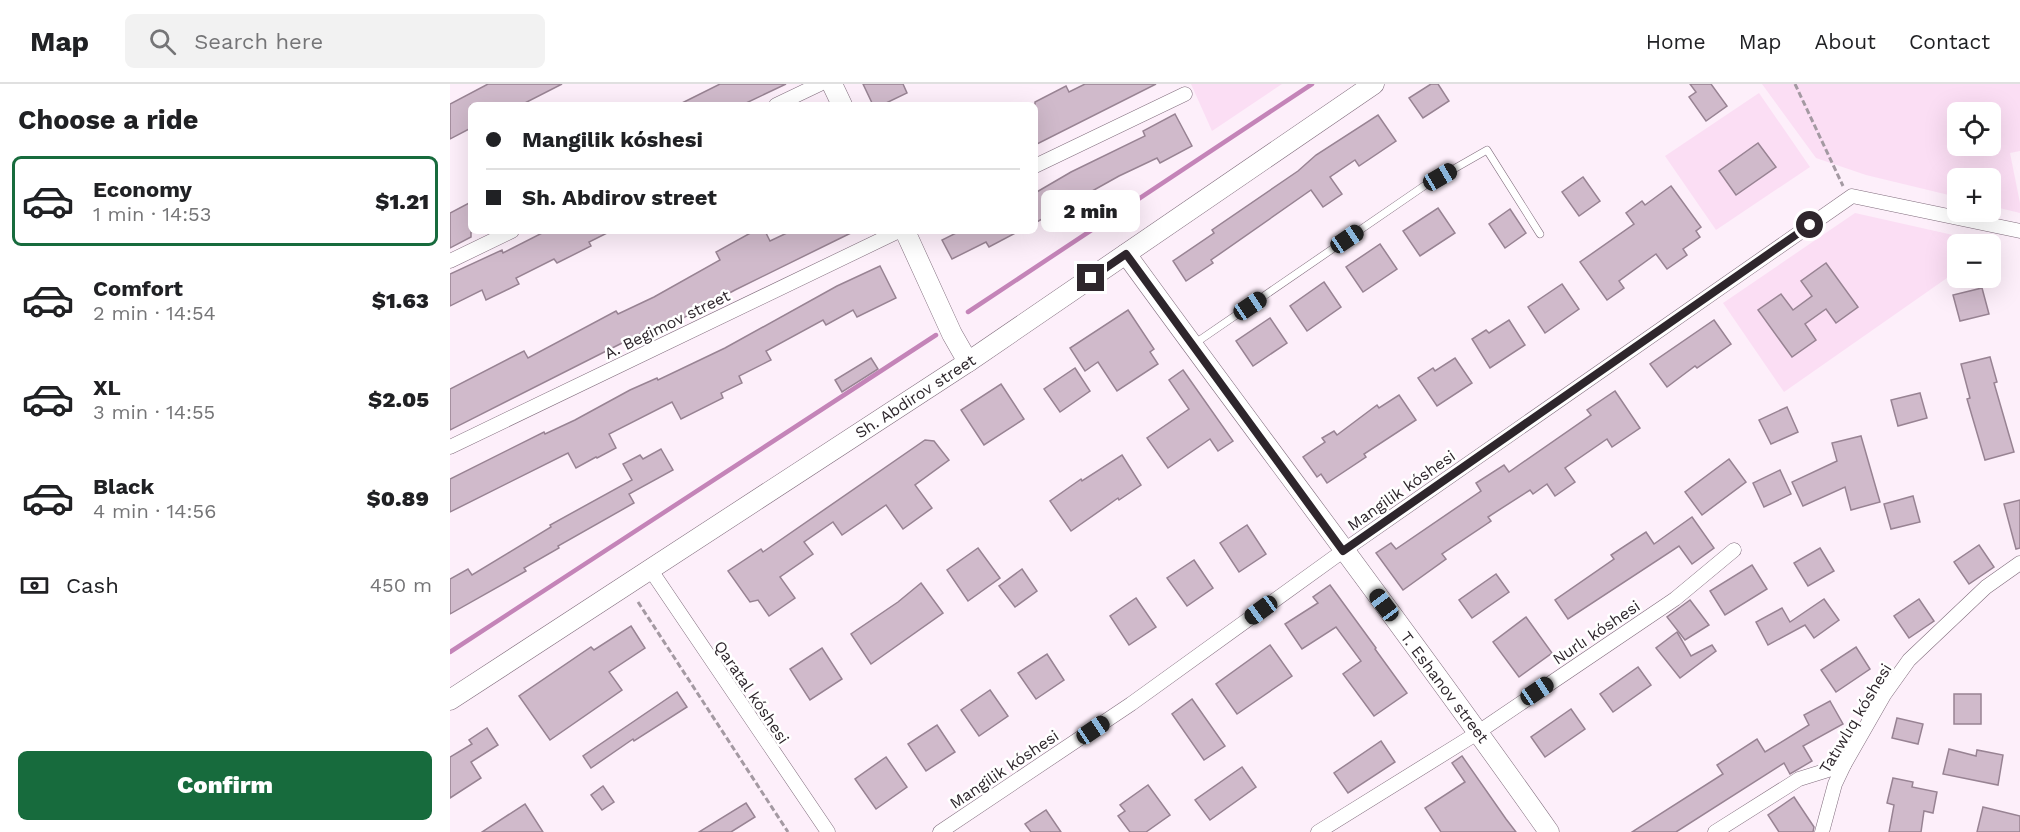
<!DOCTYPE html>
<html lang="en">
<head>
<meta charset="utf-8">
<style>
	:root { --surface:#fff; --page:#f2f2f2; --text:#202124; --muted:#757577; --line:#e0e0e0; --accent:#176b3d }
	body { margin:0; font-family:"Work Sans",sans-serif; background:var(--page); color:var(--text); height:100vh; display:flex; flex-direction:column; font-size:22px; white-space:nowrap }
	* { box-sizing:border-box; margin:0 }
	p { font-size:20px; color:var(--muted) }
	.icon { flex:none; width:33px; height:33px; fill:none; stroke:currentColor; stroke-width:2; stroke-linecap:round; stroke-linejoin:round }
	.map { position:relative; flex:1; overflow:hidden }
	.side { display:flex; flex-direction:column; background:var(--surface); width:450px }
	.side>* { flex:none }
	.banner { position:absolute; left:18px; top:18px; width:570px; height:132px; border-radius:9px; box-shadow:0 6px 24px #0002; display:grid; align-content:center; height:132px; padding:0 18px; background:var(--surface) }
	.controls { position:absolute; left:1497px; top:18px; display:grid; gap:12px }
	.controls a { display:grid; place-items:center; width:54px; height:54px; border-radius:9px; background:var(--surface); box-shadow:0 6px 24px #0002; font-size:30px }
	.end { position:absolute; width:27px; height:27px; margin:-14px; border:8px solid #2e262c; background:#fff; box-shadow:0 0 0 3px #fff }
	.from { border-radius:50% }
	.bubble { position:absolute; height:42px; border-radius:9px; background:var(--surface); box-shadow:0 6px 24px #0002; font-size:20px; font-weight:800; line-height:42px; text-align:center }
	.car { position:absolute; width:18px; height:36px; margin:-18px -9px; border-radius:8px; box-shadow:0 0 4px 2px #0007; background:linear-gradient(#222 24%,#8ab4d8 0 40%,#222 0 76%,#8ab4d8 0 86%,#222 0) }
	.banner b { display:flex; align-items:center; gap:21px; height:57px; font-size:22px }
	.banner b+b { border-top:2px solid var(--line) }
	.banner i { width:15px; height:15px; background:var(--text) }
	ul { padding:0; list-style:none }
	li { display:flex; align-items:center; gap:18px; height:90px; margin:0 12px 9px; padding:0 6px; border:3px solid transparent; border-radius:9px }
	li div { flex:1 }
	li b { display:block; font-size:22px }
	li em { font-style:normal; font-weight:800 }
	li.active { border-color:var(--accent) }
	li>.icon { width:54px; height:54px; stroke-width:1.5 }
	h2 { padding:0 18px; font-size:27px; line-height:72px }
	.pay { display:flex; align-items:center; gap:15px; height:66px; padding:0 18px; font-size:22px }
	.pay p { margin-inline-start:auto }
	.action { display:flex; gap:12px; margin-top:auto; padding:12px 18px }
	.action a { flex:1; height:69px; border-radius:9px; background:var(--accent); color:#fff; font-size:24px; font-weight:800; line-height:69px; text-align:center }
	header { display:flex; align-items:center; gap:36px; box-sizing:border-box; height:84px; padding:0 30px; background:var(--surface); border-bottom:2px solid var(--line) }
	header strong { font-size:28px }
	nav { display:flex; gap:33px; margin-inline-start:auto; font-size:21px }
	.search { width:420px; height:54px; background:var(--page); display:flex; align-items:center; gap:15px; box-sizing:border-box; padding:0 21px; border-radius:9px; color:var(--muted); font-size:22px }
	main { display:flex; flex:1; min-height:0 }
	.map>svg:first-child { display:block }
</style>
</head>
<body>
<header>
<strong>Map</strong>
<div class="search"><svg class="icon" aria-label="search" viewBox="0 0 24 24"><circle cx="10" cy="10" r="6"/><path d="M15 15l6 6"/></svg>Search here</div>
<nav><a>Home</a><a>Map</a><a>About</a><a>Contact</a></nav>
</header>
<main>
<section class="side">
<h2>Choose a ride</h2>
<ul>
<li class="active"><svg class="icon" aria-label="car" viewBox="0 0 24 24"><path d="M5 17H2v-5l4-1 3-4h7l3 4 3 1v5h-3M9 17h6M6 11h13"/><circle cx="7" cy="17" r="2"/><circle cx="17" cy="17" r="2"/></svg><div><b>Economy</b><p>1 min · 14:53</p></div><em>$1.21</em></li>
<li><svg class="icon" aria-label="car" viewBox="0 0 24 24"><path d="M5 17H2v-5l4-1 3-4h7l3 4 3 1v5h-3M9 17h6M6 11h13"/><circle cx="7" cy="17" r="2"/><circle cx="17" cy="17" r="2"/></svg><div><b>Comfort</b><p>2 min · 14:54</p></div><em>$1.63</em></li>
<li><svg class="icon" aria-label="car" viewBox="0 0 24 24"><path d="M5 17H2v-5l4-1 3-4h7l3 4 3 1v5h-3M9 17h6M6 11h13"/><circle cx="7" cy="17" r="2"/><circle cx="17" cy="17" r="2"/></svg><div><b>XL</b><p>3 min · 14:55</p></div><em>$2.05</em></li>
<li><svg class="icon" aria-label="car" viewBox="0 0 24 24"><path d="M5 17H2v-5l4-1 3-4h7l3 4 3 1v5h-3M9 17h6M6 11h13"/><circle cx="7" cy="17" r="2"/><circle cx="17" cy="17" r="2"/></svg><div><b>Black</b><p>4 min · 14:56</p></div><em>$0.89</em></li>
</ul>
<div class="pay"><svg class="icon" aria-label="cash" viewBox="0 0 24 24"><path d="M3 7h18v10H3z"/><circle cx="12" cy="12" r="2"/></svg>Cash<p>450 m</p></div>
<div class="action"><a>Confirm</a></div>
</section>
<div class="map">
<svg width="1570" height="748" viewBox="0 0 1570 748">
	<rect width="100%" height="100%" fill="#fdeffa"/>
	<g fill="#fbdef4" fill-rule="evenodd">
		<polygon points="741,0 832,0 762,47"/>
		<path d="M1312,0H1570V67L1560,69L1570,119V129L1541,122L1540,94H1508L1507,113L1416,91L1366,74ZM1540,28V62H1508V28Z"/>
		<polygon points="1309,9 1360,83 1266,146 1215,72"/>
		<polygon points="1405,129 1503,151 1508,160 1507,187 1334,308 1273,219"/>
	</g>
	<g fill="none" stroke-linecap="round" stroke-linejoin="round">
		<g stroke="#c484b8" stroke-width="4.5">
			<polyline points="518,228 862,0"/>
			<polyline points="0,568 486,251"/>
		</g>
	</g>
	<g fill="#d0bacb" stroke="#988393" stroke-width="1.5">
		<polygon points="38,0 112,0 71,21 21,21 21,44 0,55 0,20"/>
		<polygon points="270,0 336,0 292,21 228,21"/>
		<polygon points="413,0 453,0 457,9 432,21 423,21"/>
		<polygon points="635,0 706,0 585,61 585,18 616,2 619,8"/>
		<polygon points="981,0 988,0 999,17 973,34 959,14"/>
		<polygon points="1240,0 1261,0 1277,22 1256,37 1239,13 1246,8"/>
		<polygon points="725,30 742,62 710,79 707,74 669,92 585,139 585,109 621,88 695,52 693,47"/>
		<polygon points="928,31 946,57 909,82 905,76 880,93 892,110 873,123 861,106 761,176 763,179 736,197 723,177 764,149 762,146 848,87 866,71"/>
		<polygon points="1308,59 1326,83 1286,111 1269,87"/>
		<polygon points="1133,93 1150,117 1129,132 1112,108"/>
		<polygon points="1221,102 1251,143 1246,147 1250,153 1233,165 1237,171 1217,185 1206,170 1169,197 1174,204 1157,216 1130,178 1184,140 1176,129 1192,117 1195,121"/>
		<polygon points="21,118 21,153 0,164 0,129"/>
		<polygon points="988,124 1005,149 970,172 953,147"/>
		<polygon points="1060,125 1076,149 1055,164 1039,140"/>
		<polygon points="96,147 161,147 139,158 141,162 107,179 104,175 66,194 69,200 36,216 32,206 0,222 0,190 52,166 53,169"/>
		<polygon points="304,147 315,147 320,157 341,147 405,147 285,206 222,240 220,236 182,254 0,346 0,305 74,267 78,274 166,227 168,230 204,213 270,176 266,168"/>
		<polygon points="510,147 569,147 539,163 536,158 502,175 492,156"/>
		<polygon points="930,160 947,185 913,208 896,183"/>
		<polygon points="1376,179 1408,223 1386,239 1376,225 1355,240 1366,256 1342,273 1308,226 1331,210 1343,226 1362,212 1351,197"/>
		<polygon points="430,182 446,214 407,233 403,226 376,241 373,236 316,267 321,276 289,292 292,299 271,309 273,314 231,335 222,318 159,350 166,364 147,374 146,373 126,384 118,369 0,428 0,395 94,348 95,350 125,336 180,306 207,294 208,296 275,264 387,202"/>
		<polygon points="874,198 891,223 857,247 840,222"/>
		<polygon points="1112,200 1129,225 1095,249 1078,223"/>
		<polygon points="1532,204 1539,230 1510,237 1503,211"/>
		<polygon points="678,226 704,265 700,268 708,280 667,307 648,278 635,287 620,264"/>
		<polygon points="820,234 837,259 803,282 786,257"/>
		<polygon points="1059,236 1075,261 1040,284 1022,255 1036,246 1039,249"/>
		<polygon points="1264,236 1281,260 1247,284 1245,282 1217,303 1200,280"/>
		<polygon points="1540,273 1547,298 1544,299 1564,368 1535,376 1517,315 1520,314 1511,280"/>
		<polygon points="421,274 428,285 392,308 385,296"/>
		<polygon points="1005,274 1022,299 987,322 968,294 983,284 985,287"/>
		<polygon points="625,284 640,307 610,328 594,305"/>
		<polygon points="733,286 783,357 768,367 760,355 718,384 697,354 739,325 719,296"/>
		<polygon points="551,300 574,335 534,361 511,326"/>
		<polygon points="1165,307 1190,344 1162,363 1157,355 1115,384 1125,398 1105,412 1097,400 1083,410 1080,406 1038,433 1041,437 992,470 996,475 953,506 926,469 941,459 946,465 1031,407 1026,399 1054,381 1059,388 1141,331 1137,326"/>
		<polygon points="1470,309 1477,334 1448,342 1441,316"/>
		<polygon points="949,311 966,336 914,370 916,373 877,399 871,390 867,393 853,373 875,358 872,354 884,347 887,351 927,321 929,324"/>
		<polygon points="1337,323 1348,348 1321,360 1309,336"/>
		<polygon points="1411,352 1430,418 1401,426 1395,403 1353,422 1342,398 1387,377 1382,359"/>
		<polygon points="475,356 484,357 499,376 465,401 482,424 453,445 436,421 392,451 383,438 354,458 363,470 330,493 345,514 319,532 308,516 300,518 278,487 311,465 313,468"/>
		<polygon points="211,365 223,386 179,410 184,419 108,462 109,464 74,484 76,487 0,530 0,495 18,485 22,491 101,443 100,441 182,396 173,380 190,371 193,375"/>
		<polygon points="672,371 691,401 669,416 668,414 621,447 600,417 631,395 632,397"/>
		<polygon points="1279,375 1296,398 1252,431 1235,408"/>
		<polygon points="1330,386 1341,410 1314,423 1303,399"/>
		<polygon points="1463,412 1470,438 1441,445 1434,420"/>
		<polygon points="1570,416 1570,464 1566,465 1554,420"/>
		<polygon points="1242,433 1264,464 1242,480 1229,462 1118,535 1105,516 1164,475 1161,471 1196,448 1204,460"/>
		<polygon points="797,441 816,470 789,488 770,459"/>
		<polygon points="1529,461 1544,483 1519,500 1504,478"/>
		<polygon points="528,464 550,494 518,517 497,486"/>
		<polygon points="1370,464 1384,487 1358,502 1344,479"/>
		<polygon points="744,476 763,504 737,522 717,494"/>
		<polygon points="1302,481 1317,505 1275,531 1260,507"/>
		<polygon points="572,485 587,507 565,523 549,502"/>
		<polygon points="1046,490 1059,508 1022,534 1009,516"/>
		<polygon points="471,499 493,529 421,580 401,550 448,518"/>
		<polygon points="880,501 926,564 925,565 957,609 924,632 893,590 911,577 886,543 852,565 835,540 868,519 863,513"/>
		<polygon points="686,514 706,543 679,561 660,532"/>
		<polygon points="1374,515 1389,536 1364,554 1355,541 1318,561 1306,538 1332,524 1340,538"/>
		<polygon points="1469,515 1484,537 1459,554 1444,532"/>
		<polygon points="1240,516 1259,541 1235,556 1217,533"/>
		<polygon points="1076,533 1102,569 1069,593 1043,558"/>
		<polygon points="181,542 195,564 159,588 172,606 100,656 69,612 141,563 144,566"/>
		<polygon points="1227,548 1241,572 1262,561 1266,567 1230,594 1206,564"/>
		<polygon points="820,561 842,592 787,630 766,600"/>
		<polygon points="1406,563 1420,585 1386,608 1371,586"/>
		<polygon points="372,564 392,595 360,616 340,585"/>
		<polygon points="597,570 614,596 586,615 568,589"/>
		<polygon points="1188,583 1201,601 1163,628 1150,610"/>
		<polygon points="540,606 558,632 529,652 511,626"/>
		<polygon points="227,608 237,623 184,657 183,655 141,684 133,672"/>
		<rect x="1504" y="610" width="27" height="30"/>
		<polygon points="742,615 775,662 754,676 722,630"/>
		<polygon points="1380,617 1393,640 1353,662 1362,677 1340,690 1334,679 1226,748 1182,748 1273,690 1267,681 1307,655 1315,668 1359,641 1354,631"/>
		<polygon points="1121,625 1135,645 1095,673 1081,653"/>
		<polygon points="1447,634 1473,640 1468,660 1442,654"/>
		<polygon points="487,641 505,668 476,687 458,660"/>
		<polygon points="37,644 48,661 21,678 31,694 0,714 0,673 22,660 19,656"/>
		<polygon points="931,657 945,678 898,709 884,689"/>
		<polygon points="1499,665 1526,672 1527,666 1553,671 1548,701 1493,690"/>
		<polygon points="1012,672 1056,735 1066,748 991,748 975,724 1015,698 1002,679"/>
		<polygon points="436,673 457,703 426,725 405,695"/>
		<polygon points="792,683 806,703 760,736 745,716"/>
		<polygon points="1443,694 1463,698 1462,703 1487,708 1483,729 1474,727 1471,748 1439,748 1444,721 1437,719"/>
		<polygon points="698,701 720,731 696,748 680,748 668,732 675,727 670,721"/>
		<polygon points="153,702 164,718 152,726 141,711"/>
		<polygon points="1344,713 1364,743 1363,748 1329,748 1318,731"/>
		<polygon points="296,719 305,733 281,748 249,748"/>
		<polygon points="75,720 93,748 32,748"/>
		<polygon points="1533,723 1570,732 1570,748 1527,748"/>
		<polygon points="596,726 611,748 581,748 575,740"/>
	</g>
	<g fill="none" stroke-linecap="round" stroke-linejoin="round">
		<defs>
			<polyline id="lane" points="744,260 974,102 1037,66 1090,150"/>
			<g id="street">
				<polyline points="326,21 370,0"/>
				<polyline points="585,82 735,10"/>
				<polyline points="0,177 62,147"/>
				<polyline points="0,363 449,147"/>
				<polyline points="200,485 378,748"/>
				<polyline points="490,748 681,620 893,467 1402,112 1570,147"/>
				<polyline points="868,748 1021,653 1225,515 1284,466"/>
				<polyline points="1265,748 1349,695 1394,681"/>
				<polyline points="1372,748 1385,700 1394,681 1434,611 1459,576 1536,503 1570,479"/>
			</g>
			<g id="secondary">
				<polyline points="382,0 392,21"/>
				<polyline points="455,147 502,250 518,278"/>
				<path d="M676,170C816,363 962,553 1099,748"/>
				<polyline points="0,616 518,278 924,0"/>
			</g>
		</defs>
		<use href="#lane" stroke="#816d7d" stroke-width="8"/>
		<use href="#street" stroke="#816d7d" stroke-width="15"/>
		<use href="#secondary" stroke="#816d7d" stroke-width="21"/>
		<g stroke="#a499a2" stroke-width="3" stroke-dasharray="6 3" stroke-linecap="butt">
			<polyline points="1345,0 1393,102"/>
			<polyline points="188,518 338,748"/>
		</g>
		<use href="#lane" stroke="#fff" stroke-width="7"/>
		<use href="#street" stroke="#fff" stroke-width="14"/>
		<use href="#secondary" stroke="#fff" stroke-width="20"/>
	</g>
	<g fill="none" stroke-linecap="round" stroke-linejoin="round">
		<polyline stroke="#2e262c" stroke-width="8" points="641,194 676,170 893,467 1360,141"/>
	</g>
	<g text-anchor="middle" stroke-width="5" stroke-linejoin="round" paint-order="stroke">
		<g font-size="16" fill="#2e262c" stroke="#fff">
			<text transform="translate(217 240) rotate(-26)" y="6">A. Begimov street</text>
			<text transform="translate(465 312) rotate(-33)" y="6">Sh. Abdirov street</text>
			<text transform="translate(951 406) rotate(-35)" y="6">Mangilik kóshesi</text>
			<text transform="translate(1146 548) rotate(-34)" y="6">Nurlı kóshesi</text>
			<text transform="translate(995 603) rotate(53)" y="6">T. Eshanov street</text>
			<text transform="translate(302 608) rotate(56)" y="6">Qaratal kóshesi</text>
			<text transform="translate(1405 634) rotate(-59)" y="6">Tatıwlıq kóshesi</text>
			<text transform="translate(554 685) rotate(-34)" y="6">Mangilik kóshesi</text>
		</g>
	</g>
</svg>
<div class="controls">
<a><svg class="icon" aria-label="locate" viewBox="0 0 24 24"><circle cx="12" cy="12" r="6"/><path d="M12 2v4M12 18v4M2 12h4M18 12h4"/></svg></a>
<a>+</a>
<a>−</a>
</div>
<i class="end from" style="left:1360px;top:141px"></i>
<i class="end" style="left:641px;top:194px"></i>
<div class="bubble" style="left:591px;top:106px;width:99px">2 min</div>
<i class="car" style="left:990px;top:93px;rotate:60deg"></i>
<i class="car" style="left:897px;top:155px;rotate:56deg"></i>
<i class="car" style="left:800px;top:222px;rotate:56deg"></i>
<i class="car" style="left:934px;top:521px;rotate:323deg"></i>
<i class="car" style="left:811px;top:526px;rotate:234deg"></i>
<i class="car" style="left:1087px;top:607px;rotate:56deg"></i>
<i class="car" style="left:643px;top:646px;rotate:56deg"></i>
<div class="banner">
<b><i class="from"></i>Mangilik kóshesi</b>
<b><i></i>Sh. Abdirov street</b>
</div>
</div>
</main>
</body>
</html>
